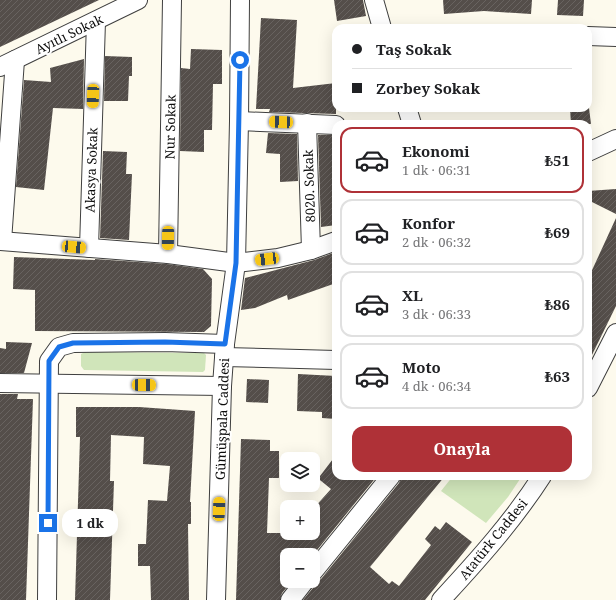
<!DOCTYPE html>
<html lang="tr">
<head>
<meta charset="utf-8">
<style>
	:root { --surface:#fff; --page:#f2f2f2; --text:#202124; --muted:#757577; --line:#e0e0e0; --accent:#af3137 }
	body { margin:0; font-family:"Noto Serif",serif; background:var(--page); color:var(--text); height:100vh; display:flex; flex-direction:column; font-size:15px; white-space:nowrap }
	* { box-sizing:border-box; margin:0 }
	p { font-size:13px; color:var(--muted) }
	.icon { flex:none; width:22px; height:22px; fill:none; stroke:currentColor; stroke-width:2; stroke-linecap:round; stroke-linejoin:round }
	.map { position:relative; flex:1; overflow:hidden }
	.sheet { position:absolute; left:332px; top:120px; width:260px; height:360px; display:flex; flex-direction:column; background:var(--surface); border-radius:12px; box-shadow:0 4px 16px #0002 }
	.sheet>* { flex:none }
	.top-card { position:absolute; left:332px; top:24px; width:260px; height:88px; border-radius:12px; box-shadow:0 4px 16px #0002; display:grid; align-content:center; height:88px; padding:0 20px; background:var(--surface) }
	.buttons { position:absolute; left:280px; top:452px; display:grid; gap:8px }
	.buttons a { display:grid; place-items:center; width:40px; height:40px; border-radius:8px; background:var(--surface); box-shadow:0 4px 16px #0002; font-size:20px }
	.end { position:absolute; width:18px; height:18px; margin:-9px; border:5px solid #1a73e8; background:#fff; box-shadow:0 0 0 2px #fff }
	.from { border-radius:50% }
	.bubble { position:absolute; height:28px; border-radius:12px; background:var(--surface); box-shadow:0 4px 16px #0002; font-size:13px; font-weight:700; line-height:28px; text-align:center }
	.car { position:absolute; width:12px; height:24px; margin:-12px -6px; border-radius:5px; box-shadow:0 0 3px 1px #0007; background:linear-gradient(#f5c518 24%,#345 0 40%,#f5c518 0 76%,#345 0 86%,#f5c518 0) }
	.top-card b { display:flex; align-items:center; gap:14px; height:38px; font-size:15px }
	.top-card b+b { border-top:1px solid var(--line) }
	.top-card i { width:10px; height:10px; background:var(--text) }
	ul { padding:7px 0 0; list-style:none }
	li { display:flex; align-items:center; gap:12px; height:66px; margin:0 8px 6px; padding:0 12px; border:2px solid var(--line); border-radius:12px }
	li div { flex:1 }
	li b { display:block; font-size:15px }
	li em { font-style:normal; font-weight:700 }
	li.current { border-color:var(--accent) }
	li>.icon { width:36px; height:36px; stroke-width:1.5 }
	.primary-button { display:flex; gap:8px; margin-top:auto; padding:8px 20px }
	.primary-button a { flex:1; height:46px; border-radius:12px; background:var(--accent); color:#fff; font-size:16px; font-weight:700; line-height:46px; text-align:center }
	.map>svg:first-child { display:block }
</style>
</head>
<body>
<div class="map">
<svg width="616" height="600" viewBox="0 0 616 600">
	<defs>
		<pattern id="building-hatch" width="6" height="6" patternUnits="userSpaceOnUse"><rect width="6" height="6" fill="#544e4a"/><path d="M-1 1l2-2M0 6l6-6M5 7l2-2" fill="none" stroke="#686360"/></pattern>
	</defs>
	<rect width="100%" height="100%" fill="#fdfaed"/>
	<g fill="#d0e5ba">
		<polygon points="85,352 204,353 206,355 205,370 203,372 84,370 81,366 81,354"/>
		<polygon points="453,476 522,476 508,497 486,523 441,491"/>
	</g>
	<g fill="url(#building-hatch)">
		<polygon points="0,0 99,0 0,47"/>
		<polygon points="334,0 363,0 366,16 337,21"/>
		<polygon points="443,0 532,0 531,14 484,11 444,14"/>
		<polygon points="558,0 584,0 583,16 557,15"/>
		<polygon points="261,18 297,20 293,88 336,83 336,114 269,112 270,109 256,109"/>
		<polygon points="191,49 222,50 222,84 213,84 212,130 204,130 204,152 180,151 181,68 190,69"/>
		<polygon points="105,56 132,57 132,76 129,76 128,101 104,101"/>
		<polygon points="84,59 83,109 53,108 44,190 16,187 24,80 51,82 50,68"/>
		<polygon points="570,108 589,108 591,124 571,124"/>
		<polygon points="268,133 297,134 298,181 280,182 280,154 266,153"/>
		<polygon points="318,135 336,135 336,225 321,227"/>
		<polygon points="103,151 127,152 126,174 132,174 129,240 100,238"/>
		<polygon points="616,189 616,214 588,200 588,191"/>
		<polygon points="616,218 616,306 588,363 588,279"/>
		<polygon points="336,252 336,283 288,300 287,295 255,308 241,310 245,278 314,260"/>
		<polygon points="14,257 95,260 95,259 167,264 203,269 212,279 211,326 204,332 35,331 35,290 13,289"/>
		<polygon points="6,342 32,343 24,373 0,373 0,348 6,349"/>
		<polygon points="298,374 336,376 336,419 322,418 322,412 297,411"/>
		<polygon points="247,379 269,380 268,403 246,402"/>
		<polygon points="0,394 18,394 17,399 33,399 26,600 0,600"/>
		<polygon points="76,407 139,407 195,411 190,502 191,502 191,524 188,524 189,600 151,600 150,566 138,566 138,544 146,544 148,500 167,501 170,466 143,464 144,437 111,435 110,481 114,481 110,600 75,600 80,437 76,437"/>
		<polygon points="241,439 270,440 270,451 279,451 279,478 269,478 267,533 313,533 313,509 331,489 315,476 320,476 336,455 336,476 377,476 313,555 287,555 287,581 292,581 282,593 280,600 236,600"/>
		<polygon points="401,476 445,476 370,567 389,584 392,581 399,586 431,545 425,539 435,526 440,530 446,522 472,542 425,600 303,600 313,588 315,582 321,579 399,483"/>
	</g>
	<g fill="none" stroke-linecap="round" stroke-linejoin="round">
		<defs>
			<g id="minor">
				<polyline points="374,0 382,28"/>
				<polyline points="588,36 616,37"/>
				<polyline points="0,67 138,0"/>
				<polyline points="407,108 412,124"/>
				<polyline points="239,121 336,125"/>
				<polyline points="307,123 311,250"/>
				<polyline points="588,152 616,139"/>
				<polyline points="0,241 168,254 236,263 278,258 311,250 336,241"/>
				<polyline points="2,241 15,60"/>
				<polyline points="89,248 96,21"/>
				<polyline points="168,254 172,0"/>
				<polyline points="224,357 336,360"/>
				<polyline points="0,383 222,386"/>
				<polyline points="588,388 616,333"/>
				<polyline points="313,572 391,476"/>
				<polyline points="47,600 49,361 59,347 73,343 165,342 225,344"/>
				<polyline points="216,600 222,386 225,344 236,263 239,121 240,0"/>
				<polyline points="290,600 305,581"/>
				<path d="M441,600C478,560 513,521 542,476"/>
			</g>
		</defs>
		<use href="#minor" stroke="#3f3f3f" stroke-width="20"/>
		<use href="#minor" stroke="#fff" stroke-width="18"/>
	</g>
	<g fill="none" stroke-linecap="round" stroke-linejoin="round">
		<polyline stroke="#1a73e8" stroke-width="5" points="48,523 49,361 59,347 73,343 165,342 225,344 236,263 240,60"/>
	</g>
	<g text-anchor="middle" stroke-width="4" stroke-linejoin="round" paint-order="stroke">
		<g font-size="13" fill="#0c0c0c" stroke="#fff">
			<text transform="translate(69 34) rotate(-26)" y="5">Ayıtlı Sokak</text>
			<text transform="translate(170 127) rotate(-89)" y="5">Nur Sokak</text>
			<text transform="translate(91 170) rotate(-88)" y="5">Akasya Sokak</text>
			<text transform="translate(309 186) rotate(-92)" y="5">8020. Sokak</text>
			<text transform="translate(222 419) rotate(-88)" y="5">Gümüşpala Caddesi</text>
			<text transform="translate(493 539) rotate(-51)" y="5">Atatürk Caddesi</text>
		</g>
	</g>
</svg>
<div class="buttons">
<a><svg class="icon" aria-label="layers" viewBox="0 0 24 24"><path d="M12 4l9 5-9 5-9-5zM3 14l9 5 9-5"/></svg></a>
<a>+</a>
<a>−</a>
</div>
<i class="end from" style="left:240px;top:60px"></i>
<i class="end" style="left:48px;top:523px"></i>
<div class="bubble" style="left:62px;top:509px;width:56px">1 dk</div>
<i class="car" style="left:93px;top:96px;rotate:182deg"></i>
<i class="car" style="left:281px;top:122px;rotate:272deg"></i>
<i class="car" style="left:168px;top:238px;rotate:181deg"></i>
<i class="car" style="left:74px;top:247px;rotate:95deg"></i>
<i class="car" style="left:267px;top:259px;rotate:263deg"></i>
<i class="car" style="left:144px;top:385px;rotate:91deg"></i>
<i class="car" style="left:219px;top:509px;rotate:2deg"></i>
<div class="top-card">
<b><i class="from"></i>Taş Sokak</b>
<b><i></i>Zorbey Sokak</b>
</div>
<section class="sheet">
<ul>
<li class="current"><svg class="icon" aria-label="car" viewBox="0 0 24 24"><path d="M5 17H2v-5l4-1 3-4h7l3 4 3 1v5h-3M9 17h6M6 11h13"/><circle cx="7" cy="17" r="2"/><circle cx="17" cy="17" r="2"/></svg><div><b>Ekonomi</b><p>1 dk · 06:31</p></div><em>₺51</em></li>
<li><svg class="icon" aria-label="car" viewBox="0 0 24 24"><path d="M5 17H2v-5l4-1 3-4h7l3 4 3 1v5h-3M9 17h6M6 11h13"/><circle cx="7" cy="17" r="2"/><circle cx="17" cy="17" r="2"/></svg><div><b>Konfor</b><p>2 dk · 06:32</p></div><em>₺69</em></li>
<li><svg class="icon" aria-label="car" viewBox="0 0 24 24"><path d="M5 17H2v-5l4-1 3-4h7l3 4 3 1v5h-3M9 17h6M6 11h13"/><circle cx="7" cy="17" r="2"/><circle cx="17" cy="17" r="2"/></svg><div><b>XL</b><p>3 dk · 06:33</p></div><em>₺86</em></li>
<li><svg class="icon" aria-label="car" viewBox="0 0 24 24"><path d="M5 17H2v-5l4-1 3-4h7l3 4 3 1v5h-3M9 17h6M6 11h13"/><circle cx="7" cy="17" r="2"/><circle cx="17" cy="17" r="2"/></svg><div><b>Moto</b><p>4 dk · 06:34</p></div><em>₺63</em></li>
</ul>
<div class="primary-button"><a>Onayla</a></div>
</section>
</div>
</body>
</html>
